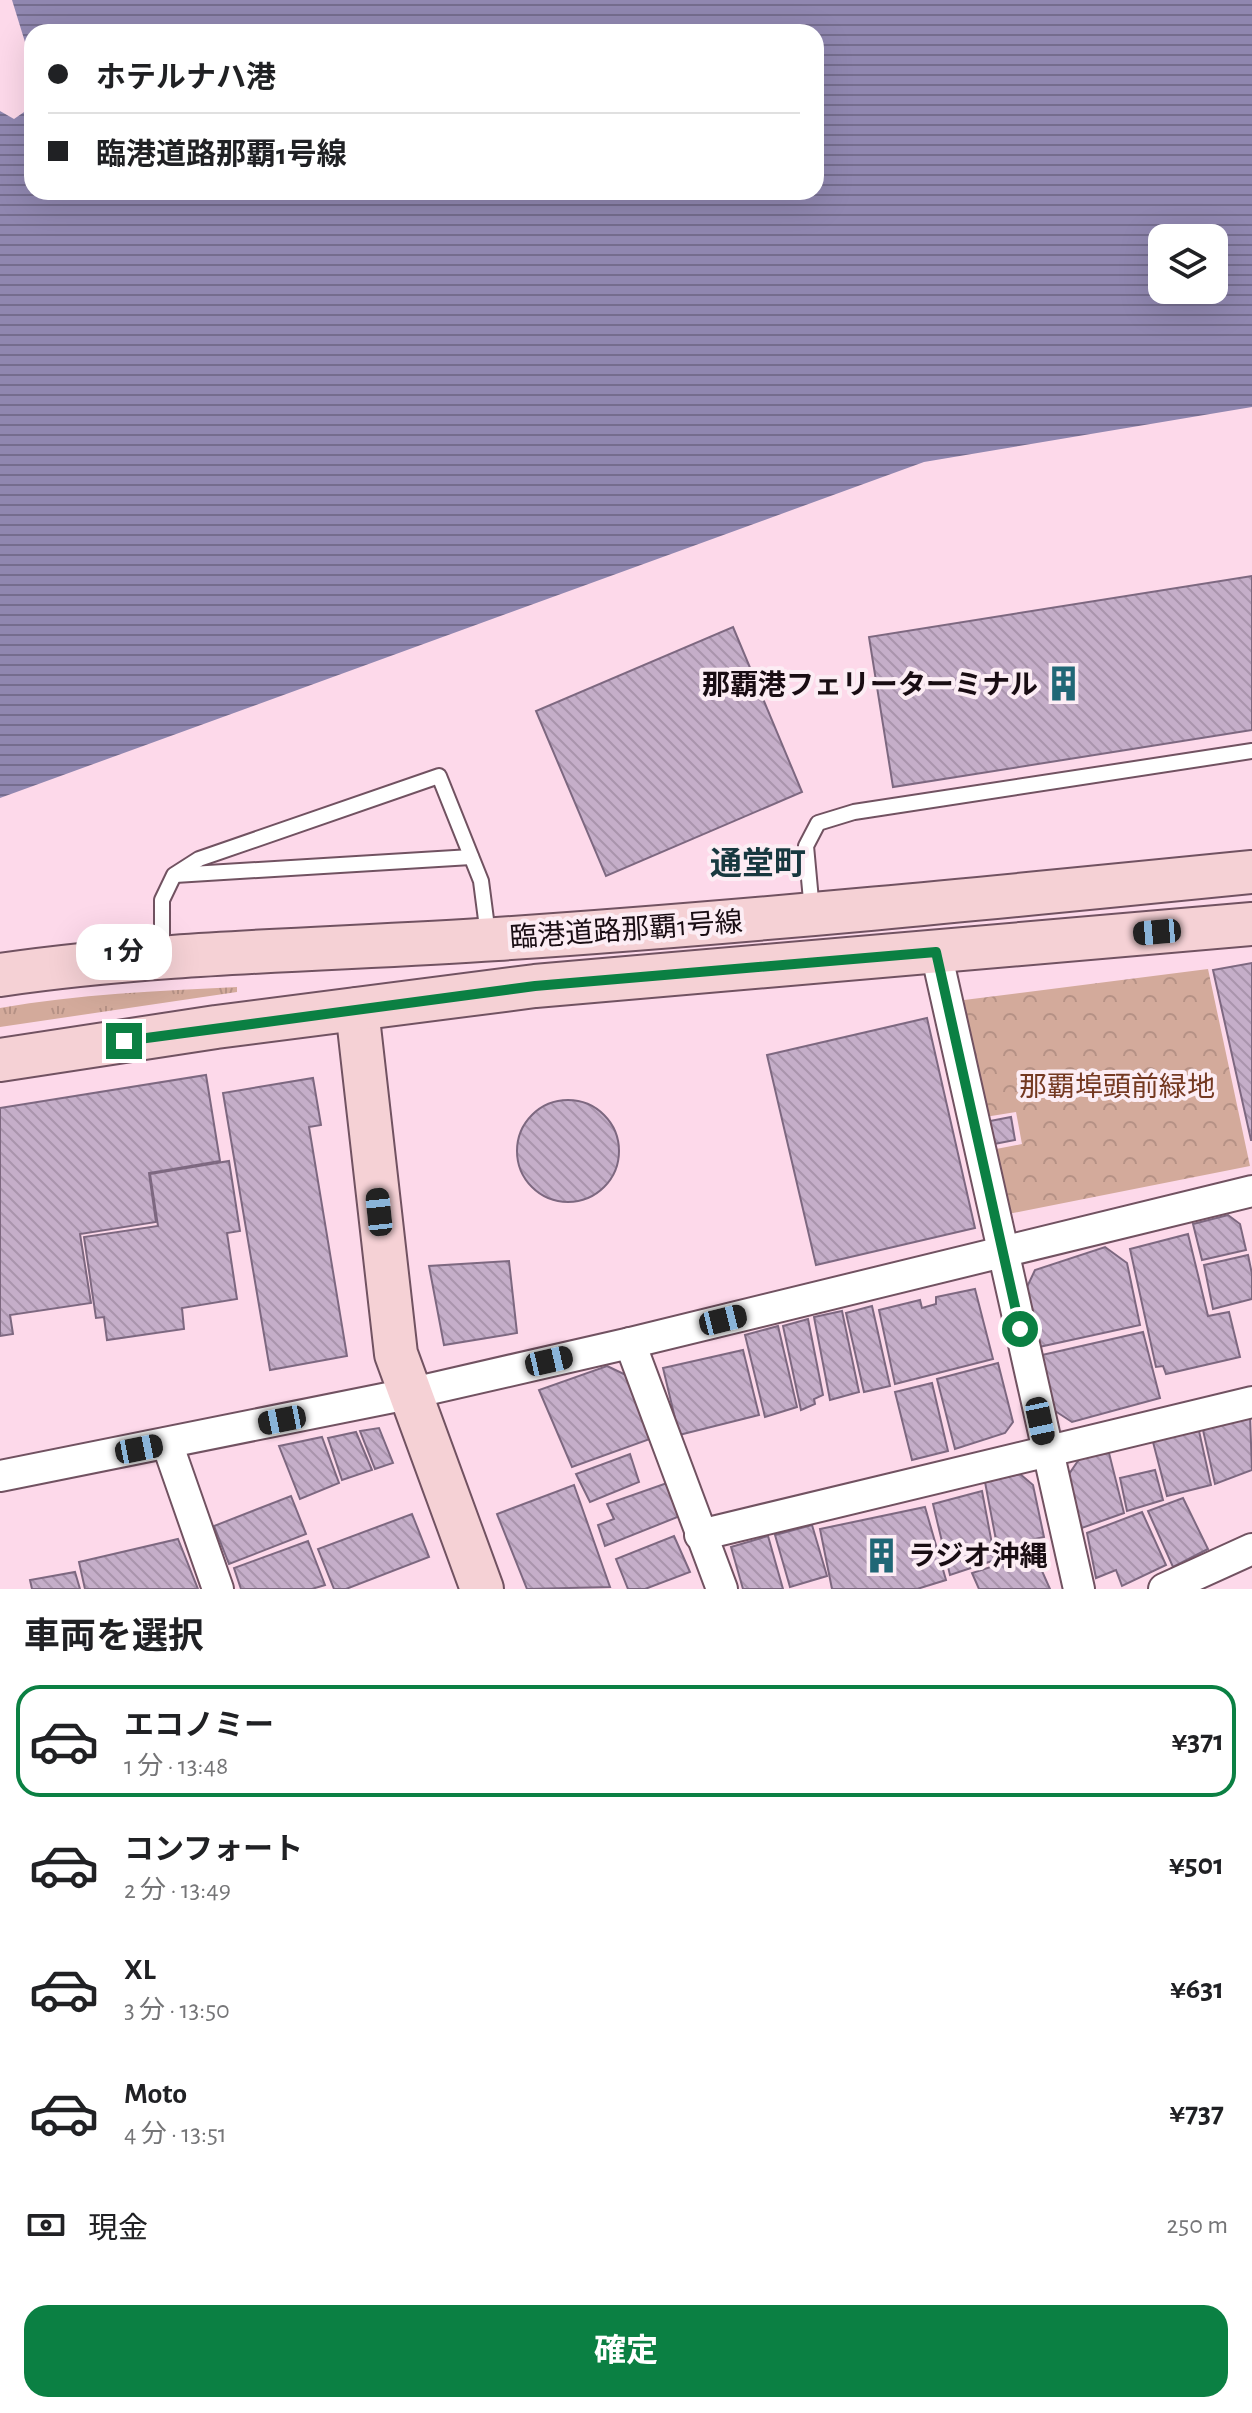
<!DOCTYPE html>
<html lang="ja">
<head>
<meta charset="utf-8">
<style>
	:root { --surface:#fff; --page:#f2f2f2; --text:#202124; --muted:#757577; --line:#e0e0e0; --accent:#0b8043 }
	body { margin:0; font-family:"Alegreya Sans","Noto Sans JP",sans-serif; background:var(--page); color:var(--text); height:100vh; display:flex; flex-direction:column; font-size:30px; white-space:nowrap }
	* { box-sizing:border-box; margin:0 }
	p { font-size:26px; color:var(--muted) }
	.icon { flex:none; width:44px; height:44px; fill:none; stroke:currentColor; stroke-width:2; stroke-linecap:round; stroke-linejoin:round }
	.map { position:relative; height:1589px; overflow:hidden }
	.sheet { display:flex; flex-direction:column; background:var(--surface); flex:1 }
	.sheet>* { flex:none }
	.top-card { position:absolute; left:24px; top:24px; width:800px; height:176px; border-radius:24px; box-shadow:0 8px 32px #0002; display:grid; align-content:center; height:176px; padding:0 24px; background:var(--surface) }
	.fabs { position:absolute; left:1148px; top:224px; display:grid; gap:16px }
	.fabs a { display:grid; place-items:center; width:80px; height:80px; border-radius:16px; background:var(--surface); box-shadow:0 8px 32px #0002; font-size:40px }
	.end { position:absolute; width:36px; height:36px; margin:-18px; border:10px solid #0b8043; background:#fff; box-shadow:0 0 0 4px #fff }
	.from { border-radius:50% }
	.bubble { position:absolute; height:56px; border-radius:24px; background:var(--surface); box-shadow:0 8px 32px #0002; font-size:26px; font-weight:700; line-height:56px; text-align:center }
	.car { position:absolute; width:24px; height:48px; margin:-24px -12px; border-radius:10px; box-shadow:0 0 6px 2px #0007; background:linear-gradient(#222 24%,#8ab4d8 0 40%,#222 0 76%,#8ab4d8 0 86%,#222 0) }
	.top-card b { display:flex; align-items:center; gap:28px; height:76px; font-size:30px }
	.top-card b+b { border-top:2px solid var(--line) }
	.top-card i { width:20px; height:20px; background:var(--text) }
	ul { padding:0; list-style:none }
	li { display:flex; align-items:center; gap:24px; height:112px; margin:0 16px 12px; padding:0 8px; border:4px solid transparent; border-radius:24px }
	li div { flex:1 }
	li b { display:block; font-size:30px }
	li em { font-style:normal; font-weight:700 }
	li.selected { border-color:var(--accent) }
	li>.icon { width:72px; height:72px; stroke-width:1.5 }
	h2 { padding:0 24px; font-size:36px; line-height:96px }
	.pay { display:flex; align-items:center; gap:20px; height:88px; padding:0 24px; font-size:30px }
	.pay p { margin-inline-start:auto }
	.action { display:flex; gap:16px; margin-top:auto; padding:16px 24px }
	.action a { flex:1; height:92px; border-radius:24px; background:var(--accent); color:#fff; font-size:32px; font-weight:700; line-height:92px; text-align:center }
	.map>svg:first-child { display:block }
</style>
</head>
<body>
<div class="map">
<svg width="1252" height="1589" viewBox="0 0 1252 1589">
	<defs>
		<pattern id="grass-tufts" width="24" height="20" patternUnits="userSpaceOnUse" patternTransform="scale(2)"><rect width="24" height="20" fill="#d3aa9b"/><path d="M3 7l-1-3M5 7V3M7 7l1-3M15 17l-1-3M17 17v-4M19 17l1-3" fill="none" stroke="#b59185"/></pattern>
		<pattern id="forest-crowns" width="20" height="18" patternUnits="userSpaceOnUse" patternTransform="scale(2)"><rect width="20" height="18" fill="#d3aa9b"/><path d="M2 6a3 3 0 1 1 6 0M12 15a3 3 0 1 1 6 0" fill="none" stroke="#b59185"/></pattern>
		<pattern id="water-rules" width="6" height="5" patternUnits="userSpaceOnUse" patternTransform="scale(2)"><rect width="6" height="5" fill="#9087b0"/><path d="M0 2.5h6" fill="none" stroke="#756d8e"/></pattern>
		<pattern id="building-back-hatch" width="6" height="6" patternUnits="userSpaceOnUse" patternTransform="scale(2)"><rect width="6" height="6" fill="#c5aec9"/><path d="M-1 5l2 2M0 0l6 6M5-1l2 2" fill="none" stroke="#a994ac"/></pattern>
	</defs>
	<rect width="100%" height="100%" fill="#fdd9ea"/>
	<path fill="url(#grass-tufts)" d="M237,987V992L0,1027V1008C78,994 158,991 237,987Z"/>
	<polygon fill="url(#forest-crowns)" points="1208,969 1250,1166 1008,1214 996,1149 1022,1144 1016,1112 985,1117 964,1000"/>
	<path fill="url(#water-rules)" fill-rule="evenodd" d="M12,0H1252V407L924,462L0,798V111L14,119L27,110L29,55ZM32,32H816V192H32ZM1162,238H1214V290H1162Z"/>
	<g fill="url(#building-back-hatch)" stroke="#7d6880" stroke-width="2">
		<polygon points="1252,576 1252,730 893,787 869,637"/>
		<polygon points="733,627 802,792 606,876 536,711"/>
		<polygon points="1252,963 1252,1140 1251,1140 1213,970"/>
		<polygon points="927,1018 975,1228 816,1265 767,1055"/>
		<polygon points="206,1075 220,1161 149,1173 156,1222 80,1234 91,1303 10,1315 13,1334 0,1336 0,1108"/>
		<polygon points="313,1078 321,1125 309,1127 347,1356 270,1370 223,1093"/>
		<circle cx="568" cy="1151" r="51"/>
		<polygon points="1011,1117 1015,1140 994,1144 990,1121"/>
		<polygon points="229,1161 240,1231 227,1233 237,1299 182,1308 184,1329 107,1340 104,1317 96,1318 84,1237 158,1226 150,1174"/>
		<polygon points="1228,1215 1240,1224 1246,1250 1202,1260 1193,1224"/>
		<polygon points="1188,1234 1208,1316 1229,1312 1240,1357 1166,1374 1163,1366 1156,1367 1130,1249"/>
		<polygon points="1105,1247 1127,1263 1140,1325 1039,1347 1026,1289 1035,1270"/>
		<polygon points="1248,1255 1252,1274 1252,1299 1213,1309 1204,1265"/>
		<polygon points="509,1261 517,1333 444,1345 429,1266"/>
		<polygon points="975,1289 993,1359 895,1384 879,1310 920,1300 922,1308 936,1304 936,1297"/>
		<polygon points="872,1306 890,1386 864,1392 846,1313"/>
		<polygon points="842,1311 859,1392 830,1400 814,1317"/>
		<polygon points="808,1319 823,1395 814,1399 815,1404 801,1410 783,1326"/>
		<polygon points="778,1326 797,1407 765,1417 745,1335"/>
		<polygon points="1143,1332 1160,1398 1072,1422 1052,1409 1042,1355"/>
		<polygon points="743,1350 759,1415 679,1435 663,1368"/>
		<polygon points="998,1363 1013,1422 1005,1433 955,1449 937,1379"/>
		<polygon points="607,1366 626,1375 650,1439 572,1467 539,1390"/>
		<polygon points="932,1383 948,1451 912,1460 895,1392"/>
		<polygon points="1250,1416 1252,1470 1215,1484 1203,1430"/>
		<polygon points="379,1428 393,1463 375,1469 360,1431"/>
		<polygon points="1199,1431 1211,1485 1167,1496 1152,1438"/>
		<polygon points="356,1432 372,1470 342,1480 328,1438"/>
		<polygon points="322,1437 339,1483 300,1499 279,1446"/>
		<polygon points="1109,1453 1124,1513 1079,1529 1067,1477 1080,1458"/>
		<polygon points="630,1454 639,1482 590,1502 576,1474"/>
		<polygon points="1155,1470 1163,1500 1127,1511 1120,1478"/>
		<polygon points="1020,1474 1033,1485 1044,1537 1025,1541 1024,1549 999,1556 985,1482"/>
		<polygon points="667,1483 680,1516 605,1546 598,1525 614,1519 607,1504"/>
		<polygon points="574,1485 610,1587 527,1589 497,1514"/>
		<polygon points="982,1491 995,1560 950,1575 933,1504"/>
		<polygon points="291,1496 306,1534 229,1564 214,1526"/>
		<polygon points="1183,1498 1208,1549 1173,1567 1148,1511"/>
		<polygon points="925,1507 946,1580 917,1589 832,1589 820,1529"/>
		<polygon points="1142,1512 1166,1565 1122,1586 1116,1570 1096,1578 1087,1533"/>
		<polygon points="412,1514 429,1557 346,1589 334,1589 318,1549"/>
		<polygon points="812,1525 827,1576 790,1587 775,1535"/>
		<polygon points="674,1536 690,1572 645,1589 628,1589 616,1559"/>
		<polygon points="768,1536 783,1589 743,1589 731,1547"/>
		<polygon points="178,1539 198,1589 85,1589 79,1562"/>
		<polygon points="308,1541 325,1585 312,1589 241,1589 234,1568"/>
		<polygon points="1034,1553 1050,1589 979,1589 972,1573"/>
		<polygon points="75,1572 80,1589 32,1589 30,1580"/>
	</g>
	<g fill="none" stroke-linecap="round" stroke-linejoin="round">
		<defs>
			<g id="lane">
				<polyline points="175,875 471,857"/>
				<polyline points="812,911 806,846 818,823 854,812 1252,751"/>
				<polyline points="162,953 162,900 174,875 199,859 439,776 481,881 488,935"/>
			</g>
			<g id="street">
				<polyline points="936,952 1079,1589"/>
				<polyline points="630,1343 722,1589"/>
				<polyline points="167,1443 218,1589"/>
				<polyline points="0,1476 408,1394 630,1343 1252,1191"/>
				<polyline points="700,1535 1252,1402"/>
				<polyline points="1164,1589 1252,1549"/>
			</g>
			<g id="secondary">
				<path d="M0,975C165,951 332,950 497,939C749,922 1001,897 1252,872"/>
				<polyline points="357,1009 396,1354 482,1589"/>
				<polyline points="0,1060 216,1027 535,986 1252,924"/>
			</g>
		</defs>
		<use href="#lane" stroke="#715261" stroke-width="18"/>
		<use href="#street" stroke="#715261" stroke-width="34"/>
		<use href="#secondary" stroke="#715261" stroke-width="46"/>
		<use href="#lane" stroke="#fff" stroke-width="14"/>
		<use href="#street" stroke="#fff" stroke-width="30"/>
		<use href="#secondary" stroke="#f5d1d5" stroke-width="42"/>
	</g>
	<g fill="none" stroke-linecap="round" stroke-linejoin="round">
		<polyline stroke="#0b8043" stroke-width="10" points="124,1041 535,986 936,952 1020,1329"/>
	</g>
	<defs>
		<symbol id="building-bare" viewBox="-9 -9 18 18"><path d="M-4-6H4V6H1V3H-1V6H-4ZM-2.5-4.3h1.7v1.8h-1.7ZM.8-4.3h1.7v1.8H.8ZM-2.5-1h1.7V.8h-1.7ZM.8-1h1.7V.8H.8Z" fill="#206776" stroke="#fcedf4" stroke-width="2.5" paint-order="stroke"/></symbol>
	</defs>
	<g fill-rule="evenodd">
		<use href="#building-bare" x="1038" y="658" width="51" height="51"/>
		<use href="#building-bare" x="856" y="1530" width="51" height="51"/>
	</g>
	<g text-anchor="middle" stroke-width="8" stroke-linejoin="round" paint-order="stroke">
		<g font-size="28" font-weight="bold" fill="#190d13" stroke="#fcedf4" text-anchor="end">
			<text x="1038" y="694">那覇港フェリーターミナル</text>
			<text x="908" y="1565" text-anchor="start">ラジオ沖縄</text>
		</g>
		<g font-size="28" fill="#190d13" stroke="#fcedf4">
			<text transform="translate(626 929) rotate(-4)" y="10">臨港道路那覇1号線</text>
		</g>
		<g font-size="28" fill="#743921" stroke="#fcedf4">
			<text x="1117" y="1096">那覇埠頭前緑地</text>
		</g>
		<g font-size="32" font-weight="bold" fill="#17383f" stroke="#fcedf4">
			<text x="758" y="874">通堂町</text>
		</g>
	</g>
</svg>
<div class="fabs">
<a><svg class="icon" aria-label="layers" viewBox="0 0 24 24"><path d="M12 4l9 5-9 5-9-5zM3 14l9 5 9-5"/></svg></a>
</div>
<i class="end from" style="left:1020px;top:1329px"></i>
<i class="end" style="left:124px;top:1041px"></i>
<div class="bubble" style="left:76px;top:924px;width:96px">1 分</div>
<i class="car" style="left:1157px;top:932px;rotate:265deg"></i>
<i class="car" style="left:379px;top:1212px;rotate:354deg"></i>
<i class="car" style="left:723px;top:1320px;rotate:76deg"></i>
<i class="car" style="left:549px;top:1361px;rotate:77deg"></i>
<i class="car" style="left:282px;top:1420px;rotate:259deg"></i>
<i class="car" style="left:1040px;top:1421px;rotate:168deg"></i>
<i class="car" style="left:139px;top:1449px;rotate:79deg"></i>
<div class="top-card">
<b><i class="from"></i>ホテルナハ港</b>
<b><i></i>臨港道路那覇1号線</b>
</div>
</div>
<section class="sheet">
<h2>車両を選択</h2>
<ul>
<li class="selected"><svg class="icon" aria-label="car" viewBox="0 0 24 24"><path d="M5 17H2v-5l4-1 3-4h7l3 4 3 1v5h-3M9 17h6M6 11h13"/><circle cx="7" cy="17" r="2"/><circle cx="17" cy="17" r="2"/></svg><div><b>エコノミー</b><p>1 分 · 13:48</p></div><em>¥371</em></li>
<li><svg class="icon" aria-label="car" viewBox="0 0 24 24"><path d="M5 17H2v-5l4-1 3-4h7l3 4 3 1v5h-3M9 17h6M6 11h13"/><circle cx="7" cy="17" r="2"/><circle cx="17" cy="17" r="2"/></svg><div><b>コンフォート</b><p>2 分 · 13:49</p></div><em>¥501</em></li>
<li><svg class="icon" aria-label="car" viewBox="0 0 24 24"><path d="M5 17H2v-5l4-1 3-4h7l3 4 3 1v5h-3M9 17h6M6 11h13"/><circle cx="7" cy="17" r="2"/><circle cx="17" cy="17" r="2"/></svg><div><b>XL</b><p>3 分 · 13:50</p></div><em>¥631</em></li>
<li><svg class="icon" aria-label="car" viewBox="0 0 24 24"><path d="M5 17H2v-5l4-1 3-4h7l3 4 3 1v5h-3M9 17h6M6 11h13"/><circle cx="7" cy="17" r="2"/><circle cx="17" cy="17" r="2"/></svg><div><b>Moto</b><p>4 分 · 13:51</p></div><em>¥737</em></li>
</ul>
<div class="pay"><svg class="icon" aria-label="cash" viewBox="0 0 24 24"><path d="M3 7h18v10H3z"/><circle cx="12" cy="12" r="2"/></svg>現金<p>250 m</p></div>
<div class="action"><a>確定</a></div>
</section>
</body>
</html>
